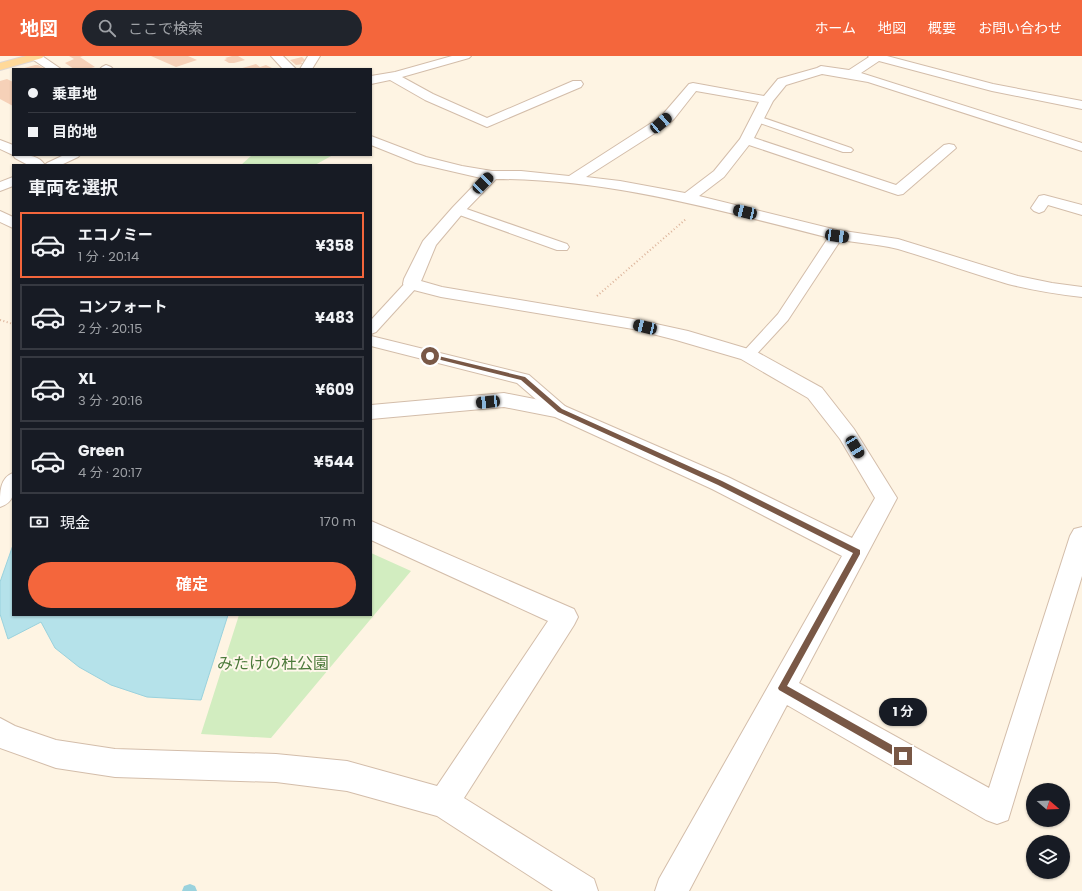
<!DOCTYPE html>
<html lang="ja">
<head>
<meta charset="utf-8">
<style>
	:root { --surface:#171b24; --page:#20242c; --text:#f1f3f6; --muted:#9ea1a6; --line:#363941; --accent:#f4663c }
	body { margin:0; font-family:Poppins,"Noto Sans JP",sans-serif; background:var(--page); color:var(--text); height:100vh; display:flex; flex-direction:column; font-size:15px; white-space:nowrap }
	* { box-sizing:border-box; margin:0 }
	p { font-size:13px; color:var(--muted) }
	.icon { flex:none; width:22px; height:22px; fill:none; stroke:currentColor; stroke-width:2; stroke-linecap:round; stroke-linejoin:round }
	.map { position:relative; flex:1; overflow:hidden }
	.panel { position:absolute; left:12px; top:108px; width:360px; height:452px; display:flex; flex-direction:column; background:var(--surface); border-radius:0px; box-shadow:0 1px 3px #0004 }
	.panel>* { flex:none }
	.banner { position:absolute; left:12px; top:12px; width:360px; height:88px; border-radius:0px; box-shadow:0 1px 3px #0004; display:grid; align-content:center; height:88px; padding:0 16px; background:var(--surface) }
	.needle { width:26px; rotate:109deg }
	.controls { position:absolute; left:1026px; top:727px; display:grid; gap:8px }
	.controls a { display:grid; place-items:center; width:44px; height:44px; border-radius:50%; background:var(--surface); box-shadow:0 1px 3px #0004; font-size:20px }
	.end { position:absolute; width:18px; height:18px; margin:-9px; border:5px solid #795846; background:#fff; box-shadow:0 0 0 2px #fff }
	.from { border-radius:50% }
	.bubble { position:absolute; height:28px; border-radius:14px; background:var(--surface); box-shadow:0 1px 3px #0004; font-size:13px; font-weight:700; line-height:28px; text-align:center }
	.car { position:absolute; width:12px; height:24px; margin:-12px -6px; border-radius:5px; box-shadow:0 0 3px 1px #0007; background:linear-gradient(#222 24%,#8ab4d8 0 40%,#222 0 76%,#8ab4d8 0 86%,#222 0) }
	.banner b { display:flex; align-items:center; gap:14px; height:38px; font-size:15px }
	.banner b+b { border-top:1px solid var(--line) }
	.banner i { width:10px; height:10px; background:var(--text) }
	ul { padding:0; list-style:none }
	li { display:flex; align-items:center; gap:12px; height:66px; margin:0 8px 6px; padding:0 8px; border:2px solid var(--line); border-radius:0px }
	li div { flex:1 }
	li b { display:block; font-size:15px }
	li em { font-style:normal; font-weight:700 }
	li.current { border-color:var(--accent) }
	li>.icon { width:36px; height:36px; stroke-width:1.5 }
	h2 { padding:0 16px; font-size:18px; line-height:48px }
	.pay { display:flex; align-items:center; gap:10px; height:44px; padding:0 16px; font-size:15px }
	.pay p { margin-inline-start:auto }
	.primary-button { display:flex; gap:8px; margin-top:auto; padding:8px 16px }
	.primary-button a { flex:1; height:46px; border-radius:24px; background:var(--accent); color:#fff; font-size:16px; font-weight:700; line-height:46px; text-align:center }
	header { display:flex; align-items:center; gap:24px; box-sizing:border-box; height:56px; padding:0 20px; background:var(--accent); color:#fff }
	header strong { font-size:19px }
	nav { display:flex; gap:22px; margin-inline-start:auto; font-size:14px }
	.search { width:280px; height:36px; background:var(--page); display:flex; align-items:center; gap:10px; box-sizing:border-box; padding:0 14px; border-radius:22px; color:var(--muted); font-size:15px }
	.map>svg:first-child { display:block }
</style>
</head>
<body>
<header>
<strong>地図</strong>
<div class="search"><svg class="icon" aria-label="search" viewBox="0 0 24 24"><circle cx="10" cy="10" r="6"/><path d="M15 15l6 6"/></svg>ここで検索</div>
<nav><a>ホーム</a><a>地図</a><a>概要</a><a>お問い合わせ</a></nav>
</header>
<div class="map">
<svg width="1082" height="835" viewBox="0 0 1082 835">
	<rect width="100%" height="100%" fill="#fef4e3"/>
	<g fill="#d2edc0">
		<polygon points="252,99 333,99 315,109 241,109"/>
		<polygon points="371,497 411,515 271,682 201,678 239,559 371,559"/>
	</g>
	<polygon fill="#b5e2ea" stroke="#9ad2dd" points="13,489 13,559 228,559 201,644 147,641 111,629 79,611 55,592 41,566 8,583 0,558 0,526"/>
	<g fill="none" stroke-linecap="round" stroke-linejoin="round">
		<polygon fill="#9ad2dd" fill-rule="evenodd" points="190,828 195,830 197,835 182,835 184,830"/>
	</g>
	<g fill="#f6d1b8">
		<polygon points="69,0 83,0 80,1 95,11 87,13 74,13 65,7 74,3"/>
		<polygon points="151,0 188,0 197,4 176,11"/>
		<polygon points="232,0 238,0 245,4 234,7 229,7 224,4 227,3 225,2"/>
		<polygon points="302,1 306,5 301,6 303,8 296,9 290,4"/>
		<polygon points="256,8 260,11 266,9 272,12 239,13"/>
		<polygon points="35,9 38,9 45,13 21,13"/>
		<polygon points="7,23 13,26 13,50 0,43 0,25"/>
	</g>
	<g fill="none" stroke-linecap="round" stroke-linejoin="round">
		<defs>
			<g id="lane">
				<polygon points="758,60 851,92 853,94 851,96 843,96 754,65 753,63 754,61"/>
				<polygon points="64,99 80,99 78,101 61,109 45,109 47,107"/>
				<polygon points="458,150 567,188 569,191 567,194 557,194 454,157 452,154 454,151"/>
				<polygon points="837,175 842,176 844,179 788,264 753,302 748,304 743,302 740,299 743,296 778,258 832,176"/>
				<polygon points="412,224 417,225 419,228 417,231 376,276 371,278 371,264 407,225"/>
				<polygon points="371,280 529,319 566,351 568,355 566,359 560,361 554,359 517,327 371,290"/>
			</g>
			<g id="street">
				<polygon points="31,0 42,0 61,13 47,13 32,3"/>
				<polygon points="271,0 283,0 296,13 283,13"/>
				<polygon points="308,0 320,0 312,13 300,13"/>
				<polygon points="452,0 471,0 469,2 402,21 433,38 487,62 573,25 581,25 583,28 581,31 487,71 425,44 390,24 371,28 371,20 395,16"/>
				<path d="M868,0H887L993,28L1082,45V53L992,35L879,5L861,17L1082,87V95L868,26L822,18L786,29L773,45L754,82L896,129L944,89L949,88L954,89L956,92L903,138L898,139L749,89L724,121L699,140L837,174L898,183L1018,220L1052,227L1082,231V241C1057,238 1032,234 1008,228C971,217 935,204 898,193C875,187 849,187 826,181C718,154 609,123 496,123L463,157L436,189L422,223L421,225L442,231L633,263L688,275L755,295L822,332L854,373L897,442L799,627L989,732L1070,480L1074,473L1082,471V520L1008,764L997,768L986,764L787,649L689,835H655L659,823L842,500L712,433L555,361L504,351L371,363V349L504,337L560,348L728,421L852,482L875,442L840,383L808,342L741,303L676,284L633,273L441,241L406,232L403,228L404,223L423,185L453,151L481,122L416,107L371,89V80L426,101L462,110L492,115H521L569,120L656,64L664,57L689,28L693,27L764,40L778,23L817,12L821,10L849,14L869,1ZM696,35L759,46L740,83L714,115L685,137L620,125L586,121L666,70L674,63Z"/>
				<polygon points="106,9 111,11 113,13 100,13 102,11"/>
				<path d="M0,84L13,89V99C25,99 38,98 45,109H28L15,102L13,99L0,93Z"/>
				<polygon points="13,121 13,130 0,135 0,126"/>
				<polygon points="1044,139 1082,149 1082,159 1048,149 1044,155 1039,157 1034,155 1031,152 1039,140"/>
				<polygon points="0,155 13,161 13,172 0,166"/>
				<path d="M13,417C13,432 18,445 0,451C0,435 0,422 13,417Z"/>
				<polygon points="371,465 574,553 578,561 574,569 464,742 594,823 598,835 553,835 437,760 347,735 276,726 115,721 56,712 0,692 0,662 15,670 56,684 115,693 276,698 347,705 437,730 548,565 371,484"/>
			</g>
			<polygon id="primary" points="26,0 44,0 42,2 0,14 0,7"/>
		</defs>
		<use href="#lane" stroke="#d3bdaa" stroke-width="2"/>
		<use href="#street" stroke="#d3bdaa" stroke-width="2"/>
		<use href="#primary" stroke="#dfd7d3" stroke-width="2"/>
		<g stroke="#dcb49b" stroke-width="2" stroke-dasharray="1 2.5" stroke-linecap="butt">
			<polyline points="597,240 686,163"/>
			<polyline points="0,264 13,268"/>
		</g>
		<use href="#lane" fill="#fff" fill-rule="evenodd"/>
		<use href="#street" fill="#fff" fill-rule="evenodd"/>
		<use href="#primary" fill="#ffd999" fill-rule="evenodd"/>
	</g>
	<polygon fill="#795846" points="430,298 525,321 562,353 722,425 860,494 860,498 787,630 906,697 907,700 906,703 903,704 900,703 779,634 778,632 853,497 718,429 558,356 521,324 429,301 428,300"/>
	<g text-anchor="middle" stroke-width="4" stroke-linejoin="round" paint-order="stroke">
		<g font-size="16" fill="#4c7a3b" stroke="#fff7eb">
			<text x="273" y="613">みたけの杜公園</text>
		</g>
	</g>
</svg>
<div class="controls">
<a><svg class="needle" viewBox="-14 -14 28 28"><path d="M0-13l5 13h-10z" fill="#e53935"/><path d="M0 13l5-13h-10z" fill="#9ea1a6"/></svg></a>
<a><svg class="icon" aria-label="layers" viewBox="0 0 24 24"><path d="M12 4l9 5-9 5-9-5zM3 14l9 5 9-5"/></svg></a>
</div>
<i class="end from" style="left:430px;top:300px"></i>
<i class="end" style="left:903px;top:700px"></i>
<div class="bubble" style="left:879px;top:642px;width:48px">1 分</div>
<i class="car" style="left:661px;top:67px;rotate:49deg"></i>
<i class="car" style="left:483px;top:127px;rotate:44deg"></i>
<i class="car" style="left:745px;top:156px;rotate:283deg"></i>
<i class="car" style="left:837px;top:180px;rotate:98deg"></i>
<i class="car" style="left:645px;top:271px;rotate:283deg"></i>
<i class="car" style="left:488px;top:346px;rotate:264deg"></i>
<i class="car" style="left:855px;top:391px;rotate:149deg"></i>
<div class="banner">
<b><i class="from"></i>乗車地</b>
<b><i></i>目的地</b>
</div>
<section class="panel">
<h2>車両を選択</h2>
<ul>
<li class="current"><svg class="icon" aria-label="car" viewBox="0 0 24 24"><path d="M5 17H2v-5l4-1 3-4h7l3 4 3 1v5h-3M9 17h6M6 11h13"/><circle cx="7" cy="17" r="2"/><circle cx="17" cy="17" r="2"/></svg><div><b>エコノミー</b><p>1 分 · 20:14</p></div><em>¥358</em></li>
<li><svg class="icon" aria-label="car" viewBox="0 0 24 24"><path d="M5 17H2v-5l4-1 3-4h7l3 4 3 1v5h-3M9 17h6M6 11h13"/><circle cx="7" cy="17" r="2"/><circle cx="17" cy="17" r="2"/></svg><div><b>コンフォート</b><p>2 分 · 20:15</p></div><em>¥483</em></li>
<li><svg class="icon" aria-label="car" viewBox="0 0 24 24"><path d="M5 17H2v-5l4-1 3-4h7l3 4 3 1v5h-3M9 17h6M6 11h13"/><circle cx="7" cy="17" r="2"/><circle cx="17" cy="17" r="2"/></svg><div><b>XL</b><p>3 分 · 20:16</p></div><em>¥609</em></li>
<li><svg class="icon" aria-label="car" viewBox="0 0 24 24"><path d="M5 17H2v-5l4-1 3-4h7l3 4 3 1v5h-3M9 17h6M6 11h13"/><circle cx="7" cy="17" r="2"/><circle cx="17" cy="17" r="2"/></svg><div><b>Green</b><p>4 分 · 20:17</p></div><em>¥544</em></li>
</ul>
<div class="pay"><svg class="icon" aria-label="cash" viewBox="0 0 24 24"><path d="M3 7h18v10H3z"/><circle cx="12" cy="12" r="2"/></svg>現金<p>170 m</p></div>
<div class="primary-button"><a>確定</a></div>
</section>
</div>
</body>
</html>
